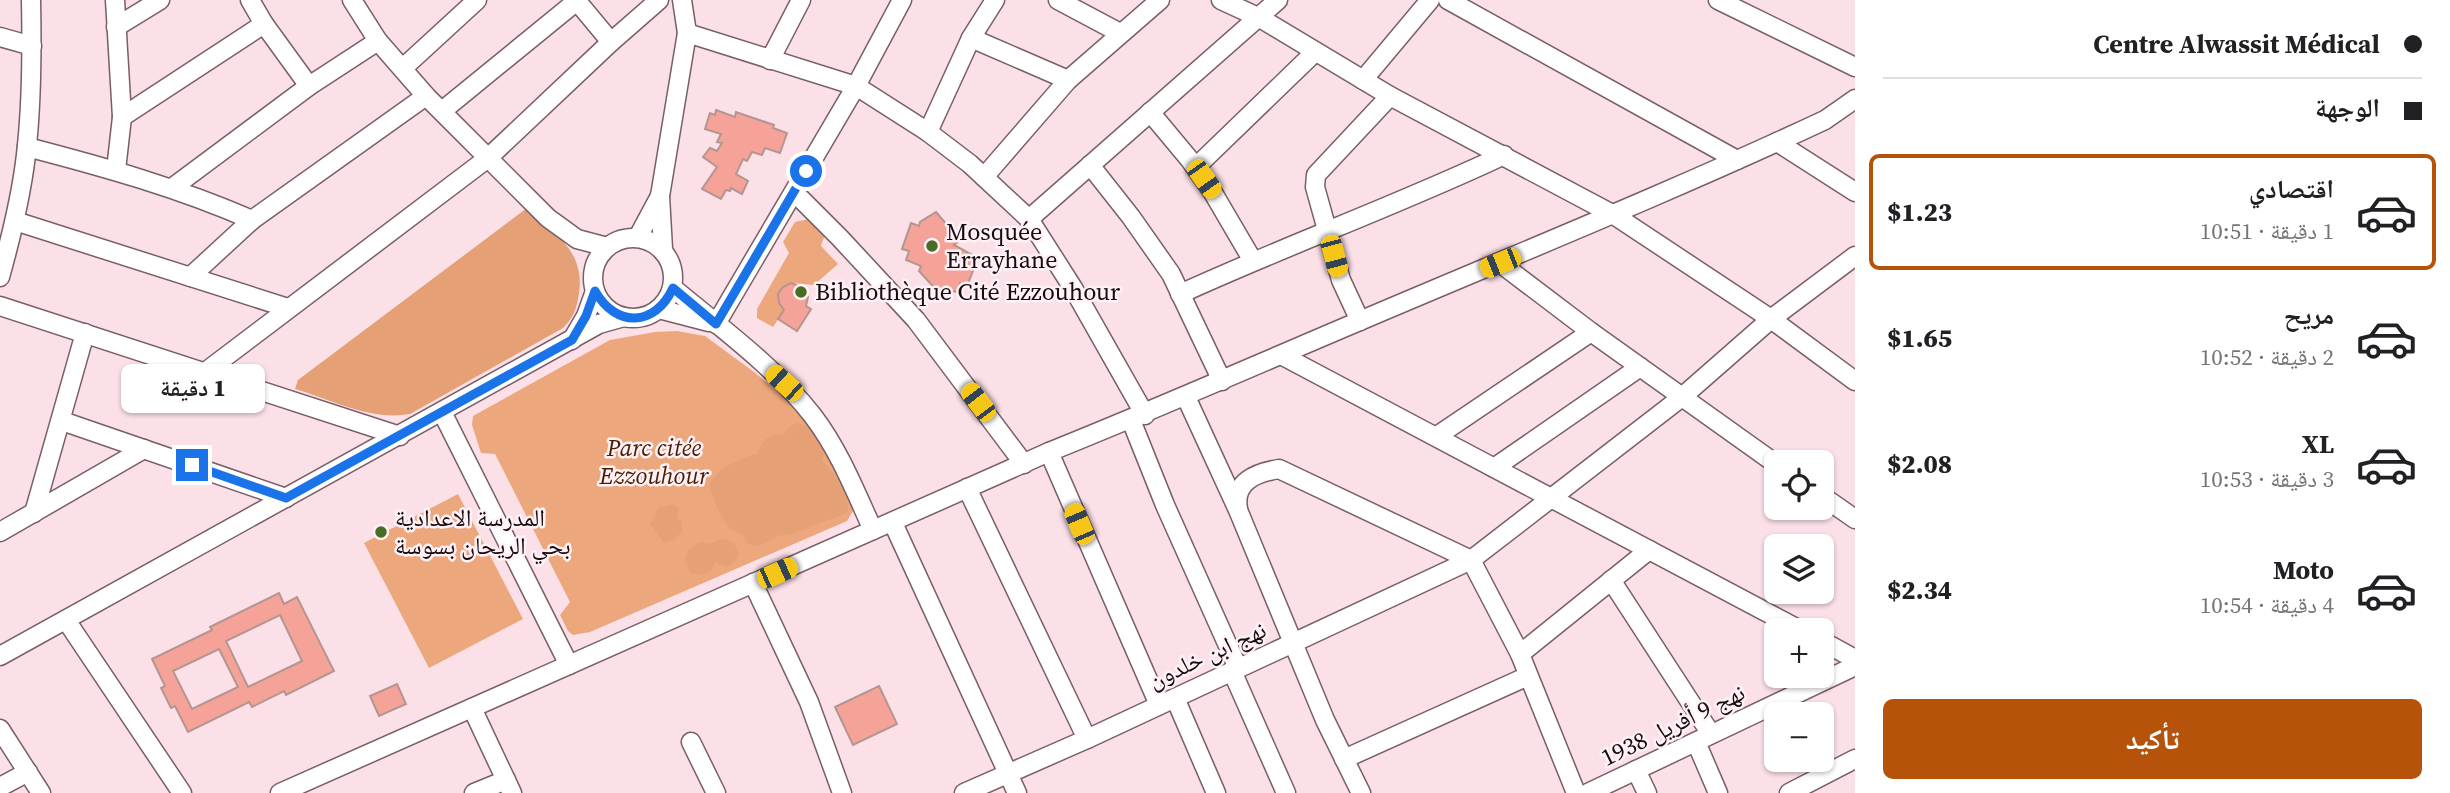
<!DOCTYPE html>
<html lang="ar">
<head>
<meta charset="utf-8">
<style>
	:root { --surface:#fff; --page:#f6f6f6; --text:#202124; --muted:#757577; --line:#e0e0e0; --accent:#b45309 }
	body { margin:0; font-family:"Source Serif 4","Noto Naskh Arabic",serif; background:var(--page); color:var(--text); direction:rtl; height:100vh; display:flex; flex-direction:column; font-size:26px; white-space:nowrap }
	* { box-sizing:border-box; margin:0 }
	p { font-size:23px; color:var(--muted) }
	.icon { flex:none; width:38px; height:38px; fill:none; stroke:currentColor; stroke-width:2; stroke-linecap:round; stroke-linejoin:round }
	.map { position:relative; flex:1; overflow:hidden; direction:ltr }
	.drawer { display:flex; flex-direction:column; background:var(--surface); width:595px }
	.drawer>* { flex:none }
	.banner { display:grid; align-content:center; height:154px; padding:0 28px; background:var(--surface) }
	.fabs { position:absolute; left:1764px; top:450px; display:grid; gap:14px }
	.fabs a { display:grid; place-items:center; width:70px; height:70px; border-radius:10px; background:var(--surface); box-shadow:0 2px 5px #0004; font-size:35px }
	.end { position:absolute; width:32px; height:32px; margin:-16px; border:9px solid #1a73e8; background:#fff; box-shadow:0 0 0 4px #fff }
	.from { border-radius:50% }
	.bubble { position:absolute; height:49px; border-radius:10px; background:var(--surface); box-shadow:0 2px 5px #0004; font-size:23px; font-weight:800; line-height:49px; text-align:center; direction:rtl }
	.car { position:absolute; width:21px; height:42px; margin:-21px -10px; border-radius:9px; box-shadow:0 0 5px 2px #0007; background:linear-gradient(#f5c518 24%,#345 0 40%,#f5c518 0 76%,#345 0 86%,#f5c518 0) }
	.banner b { display:flex; align-items:center; gap:24px; height:66px; font-size:26px }
	.banner b+b { border-top:2px solid var(--line) }
	.banner i { width:18px; height:18px; background:var(--text) }
	ul { padding:0; list-style:none }
	li { display:flex; align-items:center; gap:21px; height:116px; margin:0 14px 10px; padding:0 14px; border:4px solid transparent; border-radius:10px }
	li div { flex:1 }
	li b { display:block; font-size:26px }
	li em { font-style:normal; font-weight:800 }
	li.selected { border-color:var(--accent) }
	li>.icon { width:63px; height:63px; stroke-width:1.5 }
	.cta { display:flex; gap:14px; margin-top:auto; padding:14px 28px }
	.cta a { flex:1; height:80px; border-radius:10px; background:var(--accent); color:#fff; font-size:28px; font-weight:800; line-height:80px; text-align:center }
	main { display:flex; flex:1; min-height:0 }
	.map>svg:first-child { display:block }
</style>
</head>
<body>
<main>
<section class="drawer">
<div class="banner">
<b><i class="from"></i>Centre Alwassit Médical</b>
<b><i></i>الوجهة</b>
</div>
<ul>
<li class="selected"><svg class="icon" aria-label="car" viewBox="0 0 24 24"><path d="M5 17H2v-5l4-1 3-4h7l3 4 3 1v5h-3M9 17h6M6 11h13"/><circle cx="7" cy="17" r="2"/><circle cx="17" cy="17" r="2"/></svg><div><b>اقتصادي</b><p>1 دقيقة · 10:51</p></div><em>$1.23</em></li>
<li><svg class="icon" aria-label="car" viewBox="0 0 24 24"><path d="M5 17H2v-5l4-1 3-4h7l3 4 3 1v5h-3M9 17h6M6 11h13"/><circle cx="7" cy="17" r="2"/><circle cx="17" cy="17" r="2"/></svg><div><b>مريح</b><p>2 دقيقة · 10:52</p></div><em>$1.65</em></li>
<li><svg class="icon" aria-label="car" viewBox="0 0 24 24"><path d="M5 17H2v-5l4-1 3-4h7l3 4 3 1v5h-3M9 17h6M6 11h13"/><circle cx="7" cy="17" r="2"/><circle cx="17" cy="17" r="2"/></svg><div><b>XL</b><p>3 دقيقة · 10:53</p></div><em>$2.08</em></li>
<li><svg class="icon" aria-label="car" viewBox="0 0 24 24"><path d="M5 17H2v-5l4-1 3-4h7l3 4 3 1v5h-3M9 17h6M6 11h13"/><circle cx="7" cy="17" r="2"/><circle cx="17" cy="17" r="2"/></svg><div><b>Moto</b><p>4 دقيقة · 10:54</p></div><em>$2.34</em></li>
</ul>
<div class="cta"><a>تأكيد</a></div>
</section>
<div class="map">
<svg width="1855" height="793" viewBox="0 0 1855 793">
	<rect width="100%" height="100%" fill="#fbe0e7"/>
	<g fill="#eca77d">
		<polygon points="809,219 825,234 821,246 838,264 814,285 791,283 783,287 778,299 784,310 773,327 757,318 757,309 789,253 783,242 795,222"/>
		<polygon points="677,331 705,336 754,372 792,403 824,445 854,502 854,509 847,521 590,632 573,635 568,631 560,615 570,602 495,454 481,453 472,425 473,416 610,340 655,332"/>
		<polygon points="458,494 523,619 429,668 364,543"/>
	</g>
	<g fill="#e5a075">
		<path d="M527,208C555,234 585,251 579,293C577,308 574,317 563,328L410,414C371,421 332,400 295,389L298,380Z"/>
		<path d="M797,423L807,426L824,450L822,461C833,469 849,497 848,511L842,515L792,534L777,536L770,541L756,546L747,543C740,530 740,536 730,528C722,522 712,495 709,485C721,465 735,461 757,454C763,440 768,434 784,434L789,427Z"/>
		<polygon points="674,504 679,509 677,518 682,522 682,532 673,540 664,543 650,524 658,508"/>
		<path d="M720,539C732,539 735,543 739,554L735,561L726,567L715,562C712,575 701,576 690,573L685,560L688,550L700,542L711,544Z"/>
	</g>
	<g fill="#f5a299" stroke="#b59591" stroke-width="2" fill-rule="evenodd">
		<polygon points="716,110 735,117 736,112 774,125 773,128 787,133 780,153 765,148 762,155 752,152 747,161 743,159 736,174 748,181 742,194 731,188 730,191 726,190 721,199 702,189 717,167 703,157 710,148 717,151 722,143 717,142 721,134 705,129 710,113 715,115"/>
		<polygon points="936,212 960,240 954,245 978,258 967,286 960,283 957,292 953,291 950,294 944,288 939,293 919,271 921,266 906,260 909,251 902,249 911,223 919,226 920,222"/>
		<polygon points="791,283 804,288 808,297 806,306 811,309 797,331 778,319 784,310 779,303 778,294 783,287"/>
		<polygon points="944,288 950,294 944,299 939,293"/>
		<path d="M279,593L284,604L297,597L334,671L286,695L284,691L252,707L249,702L188,732L175,706L171,708L161,688L165,686L152,659L212,630L210,627ZM280,615L302,661L248,687L226,641ZM219,649L238,687L192,709L173,671Z"/>
		<polygon points="397,684 406,704 379,716 370,696"/>
		<polygon points="879,686 897,724 853,745 835,707"/>
	</g>
	<g fill="none" stroke-linecap="round" stroke-linejoin="round">
		<defs>
			<g id="minor">
				<polyline points="115,0 122,117 116,170"/>
				<polyline points="250,0 264,24 309,86"/>
				<polyline points="352,0 378,41 426,96 548,218 577,239 607,247"/>
				<polyline points="576,0 611,42"/>
				<polyline points="682,0 687,33"/>
				<polyline points="1058,0 1120,33"/>
				<polyline points="1221,0 1260,18 1390,96 1614,215 1771,319 1855,381"/>
				<polyline points="1448,0 1737,160"/>
				<polyline points="1718,0 1855,67"/>
				<polyline points="116,27 160,0"/>
				<polyline points="0,37 32,46"/>
				<polyline points="971,38 1068,80"/>
				<polyline points="770,60 801,0"/>
				<polyline points="403,68 477,0"/>
				<polyline points="1363,80 1430,0"/>
				<polyline points="442,111 578,0"/>
				<polyline points="1150,112 1190,160 1212,191 1253,261"/>
				<polyline points="122,117 264,24"/>
				<polyline points="928,132 971,38 995,0"/>
				<polyline points="1777,142 1855,192"/>
				<path d="M27,147C104,167 179,188 252,220"/>
				<polyline points="1090,165 1131,217 1171,274 1222,381"/>
				<polyline points="1196,167 1315,52"/>
				<polyline points="984,177 1068,80 1160,0"/>
				<polyline points="172,188 309,86 378,41"/>
				<polyline points="794,192 840,238 916,320 1024,464"/>
				<polyline points="1029,219 1278,0"/>
				<polyline points="15,221 288,308"/>
				<polyline points="638,237 660,196"/>
				<circle cx="633" cy="278" r="40"/>
				<polyline points="663,249 660,196 687,33 856,86 928,132 970,164 1029,219 1073,288 1145,415"/>
				<polyline points="1500,263 1591,332 1776,464"/>
				<path d="M0,277C12,234 23,190 27,145C32,97 32,48 31,0"/>
				<polyline points="190,277 252,220 426,96"/>
				<path d="M673,288C721,328 774,366 813,416C839,450 855,491 873,530"/>
				<path d="M1180,294C1287,245 1398,205 1504,155"/>
				<polyline points="0,306 400,436"/>
				<polyline points="659,309 709,322"/>
				<polyline points="1360,321 1341,280 1315,187 1316,175 1390,96"/>
				<polyline points="716,324 856,86 902,0"/>
				<polyline points="572,340 586,316 595,291"/>
				<polyline points="1283,356 1800,630"/>
				<polyline points="204,373 488,158 611,42 659,0"/>
				<polyline points="1186,397 1238,510 1325,720 1361,793"/>
				<polyline points="442,412 569,665"/>
				<polyline points="1131,420 1165,505 1238,668"/>
				<polyline points="62,421 286,498"/>
				<polyline points="1437,436 1591,332"/>
				<polyline points="1049,452 1159,705"/>
				<polyline points="1494,468 1640,367"/>
				<polyline points="967,488 1087,739"/>
				<polyline points="1822,496 1855,519"/>
				<path d="M1238,509C1233,482 1255,473 1279,469L1471,560"/>
				<polyline points="34,513 85,333"/>
				<polyline points="893,523 1017,793"/>
				<polyline points="0,532 144,449"/>
				<polyline points="1611,580 1711,734"/>
				<polyline points="753,583 809,702 842,793"/>
				<polyline points="66,620 182,793"/>
				<polyline points="1822,641 1855,659"/>
				<polyline points="1520,654 1649,550"/>
				<polyline points="0,656 599,324 624,317"/>
				<polyline points="1232,671 1286,793"/>
				<polyline points="1175,698 1216,793"/>
				<polyline points="472,708 512,793"/>
				<polyline points="0,729 41,793"/>
				<polyline points="691,742 716,793"/>
				<polyline points="1696,742 1718,793"/>
				<polyline points="1344,759 1528,676"/>
				<polyline points="1636,770 1647,793"/>
				<polyline points="0,787 28,772"/>
				<path d="M280,793L1049,452C1154,410 1258,364 1362,320C1517,254 1673,191 1825,120L1855,99"/>
				<polyline points="474,793 506,780"/>
				<polyline points="964,793 1087,739 1471,560"/>
				<polyline points="1576,793 1520,654 1471,560 1682,397 1771,319 1855,256"/>
				<polyline points="1588,793 1855,666"/>
				<polyline points="1789,793 1855,759"/>
			</g>
		</defs>
		<use href="#minor" stroke="#7a5e66" stroke-width="21"/>
		<use href="#minor" stroke="#fff" stroke-width="18"/>
	</g>
	<g fill="none" stroke-linecap="round" stroke-linejoin="round">
		<path stroke="#1a73e8" stroke-width="9" d="M192,465L286,498L572,340L586,316L595,291C616,328 655,327 673,288L716,324L806,171"/>
	</g>
	<g fill="#496d26" stroke="#fff1f5" stroke-width="2.5">
		<circle cx="932" cy="246" r="7"/>
		<circle cx="801" cy="292" r="7"/>
		<circle cx="381" cy="532" r="7"/>
	</g>
	<g text-anchor="middle" stroke-width="5" stroke-linejoin="round" paint-order="stroke">
		<g font-size="24" fill="#160c0f" stroke="#fff1f5" text-anchor="start">
			<text x="946" y="240">Mosquée<tspan x="946" dy="28">Errayhane</tspan></text>
			<text x="815" y="300">Bibliothèque Cité Ezzouhour</text>
			<text x="395" y="526">المدرسة الاعدادية<tspan x="395" dy="28">بحي الريحان بسوسة</tspan></text>
		</g>
		<g font-size="24" font-style="italic" fill="#491e00" stroke="#fff1f5">
			<text x="654" y="456">Parc citée<tspan x="654" dy="28">Ezzouhour</tspan></text>
		</g>
		<g font-size="24" fill="#160c0f" stroke="#fff1f5">
			<text transform="translate(1207 655) rotate(-25)" y="8">نهج ابن خلدون</text>
			<text transform="translate(1673 725) rotate(-26)" y="8">نهج 9 أفريل 1938</text>
		</g>
	</g>
</svg>
<div class="fabs">
<a><svg class="icon" aria-label="locate" viewBox="0 0 24 24"><circle cx="12" cy="12" r="6"/><path d="M12 2v4M12 18v4M2 12h4M18 12h4"/></svg></a>
<a><svg class="icon" aria-label="layers" viewBox="0 0 24 24"><path d="M12 4l9 5-9 5-9-5zM3 14l9 5 9-5"/></svg></a>
<a>+</a>
<a>−</a>
</div>
<i class="end from" style="left:806px;top:171px"></i>
<i class="end" style="left:192px;top:465px"></i>
<div class="bubble" style="left:121px;top:364px;width:144px">1 دقيقة</div>
<i class="car" style="left:1204px;top:179px;rotate:145deg"></i>
<i class="car" style="left:1334px;top:256px;rotate:165deg"></i>
<i class="car" style="left:1500px;top:263px;rotate:248deg"></i>
<i class="car" style="left:784px;top:383px;rotate:312deg"></i>
<i class="car" style="left:978px;top:402px;rotate:323deg"></i>
<i class="car" style="left:1079px;top:524px;rotate:337deg"></i>
<i class="car" style="left:777px;top:573px;rotate:66deg"></i>
</div>
</main>
</body>
</html>
